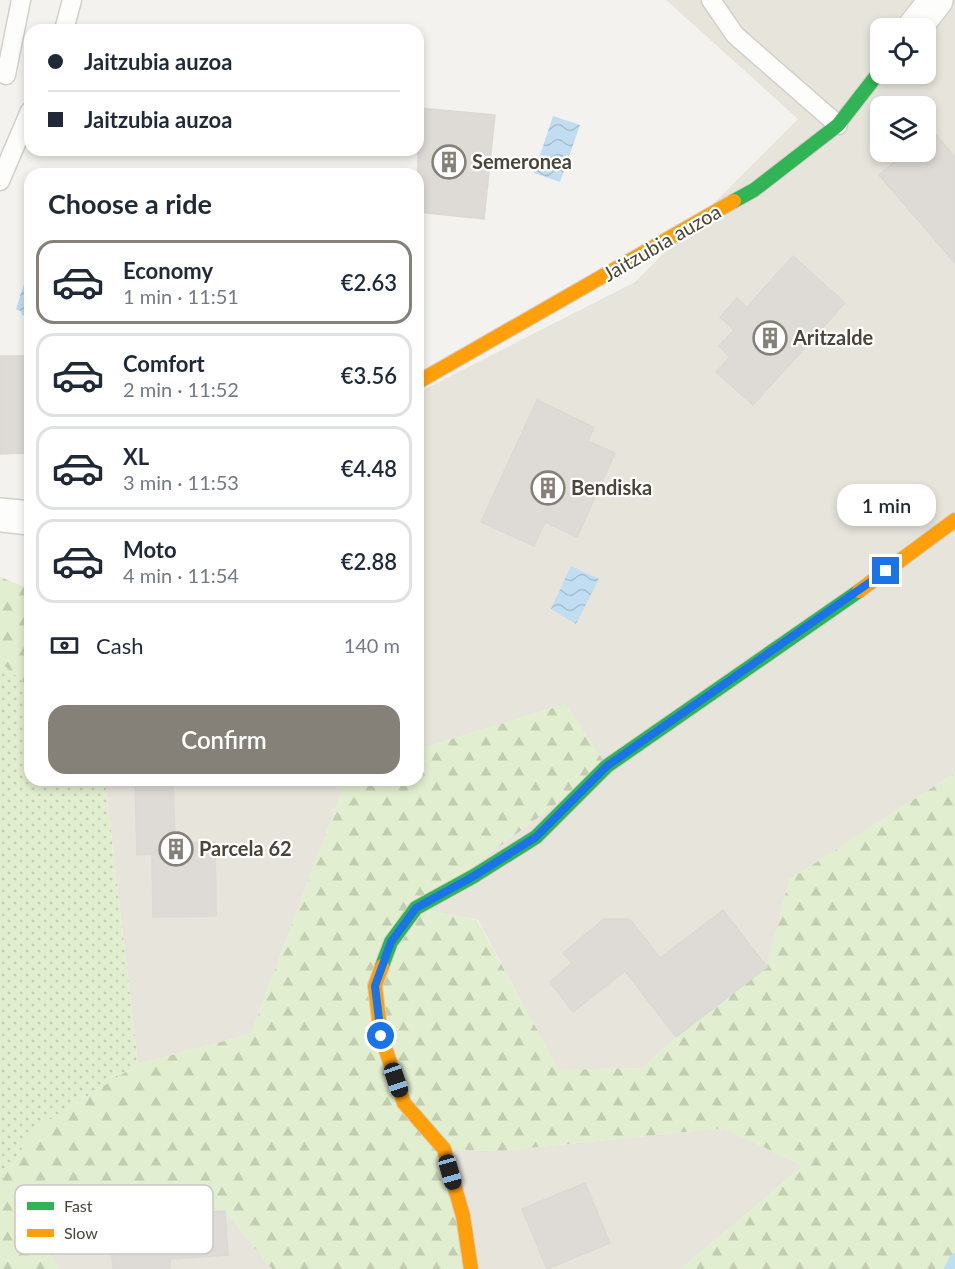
<!DOCTYPE html>
<html lang="en">
<head>
<meta charset="utf-8">
<style>
	:root { --surface:#fff; --page:#f2f2f3; --text:#1f2937; --muted:#747a83; --line:#e0e1e3; --accent:#868178 }
	body { margin:0; font-family:Lato,sans-serif; background:var(--page); color:var(--text); height:100vh; display:flex; flex-direction:column; font-size:22px; white-space:nowrap }
	* { box-sizing:border-box; margin:0 }
	p { font-size:20px; color:var(--muted) }
	.icon { flex:none; width:33px; height:33px; fill:none; stroke:currentColor; stroke-width:2; stroke-linecap:round; stroke-linejoin:round }
	.map { position:relative; flex:1; overflow:hidden }
	.panel { position:absolute; left:24px; top:168px; width:400px; height:618px; display:flex; flex-direction:column; background:var(--surface); border-radius:18px; box-shadow:0 3px 9px #0003 }
	.panel>* { flex:none }
	.top-card { position:absolute; left:24px; top:24px; width:400px; height:132px; border-radius:18px; box-shadow:0 3px 9px #0003; display:grid; align-content:center; height:132px; padding:0 24px; background:var(--surface) }
	.fabs { position:absolute; left:870px; top:18px; display:grid; gap:12px }
	.fabs a { display:grid; place-items:center; width:66px; height:66px; border-radius:12px; background:var(--surface); box-shadow:0 3px 9px #0003; font-size:30px }
	.end { position:absolute; width:27px; height:27px; margin:-14px; border:8px solid #1a73e8; background:#fff; box-shadow:0 0 0 3px #fff }
	.from { border-radius:50% }
	.bubble { position:absolute; height:42px; border-radius:18px; background:var(--surface); box-shadow:0 3px 9px #0003; font-size:20px; font-weight:600; line-height:42px; text-align:center }
	.car { position:absolute; width:18px; height:36px; margin:-18px -9px; border-radius:8px; box-shadow:0 0 4px 2px #0007; background:linear-gradient(#222 24%,#8ab4d8 0 40%,#222 0 76%,#8ab4d8 0 86%,#222 0) }
	.top-card b { display:flex; align-items:center; gap:21px; height:57px; font-size:22px }
	.top-card b+b { border-top:2px solid var(--line) }
	.top-card i { width:15px; height:15px; background:var(--text) }
	ul { padding:0; list-style:none }
	li { display:flex; align-items:center; gap:18px; height:84px; margin:0 12px 9px; padding:0 12px; border:3px solid var(--line); border-radius:18px }
	li div { flex:1 }
	li b { display:block; font-size:22px }
	li em { font-style:normal; font-weight:600 }
	li.on { border-color:var(--accent) }
	li>.icon { width:54px; height:54px; stroke-width:1.5 }
	h2 { padding:0 24px; font-size:27px; line-height:72px }
	.pay { display:flex; align-items:center; gap:15px; height:66px; padding:0 24px; font-size:22px }
	.pay p { margin-inline-start:auto }
	.primary-button { display:flex; gap:12px; margin-top:auto; padding:12px 24px }
	.primary-button a { flex:1; height:69px; border-radius:18px; background:var(--accent); color:#fff; font-size:24px; font-weight:600; line-height:69px; text-align:center }
	.map>svg:first-child { display:block }
</style>
</head>
<body>
<div class="map">
<svg width="955" height="1269" viewBox="0 0 955 1269">
	<defs>
		<pattern id="grass-dots" width="8" height="8" patternUnits="userSpaceOnUse" patternTransform="scale(1.5)"><rect width="8" height="8" fill="#e1eecf"/><path d="M2 2h.1M6 6h.1" fill="none" stroke="#c3cdb2" stroke-width="1.8" stroke-linecap="round"/></pattern>
		<pattern id="forest-firs" width="22" height="20" patternUnits="userSpaceOnUse" patternTransform="scale(1.5)"><rect width="22" height="20" fill="#e1eecf"/><path d="M5 1l3.5 6h-7zM16 11l3.5 6h-7z" fill="#c3cdb2"/></pattern>
		<pattern id="water-waves" width="16" height="10" patternUnits="userSpaceOnUse" patternTransform="scale(1.5)"><rect width="16" height="10" fill="#c0ddf1"/><path d="M0 5q4-4 8 0t8 0" fill="none" stroke="#a6bfcf"/></pattern>
	</defs>
	<rect width="100%" height="100%" fill="#f4f2ee"/>
	<g fill="#e7e4dc" fill-rule="evenodd">
		<path d="M666,0H955V773L789,880L767,967L676,1037L643,1068L558,1070L478,920L416,908L566,704L419,749V392L635,282L798,119ZM880,28H926V74H880ZM880,106H926V152H880Z"/>
		<polygon points="105,780 346,780 251,1034 138,1064"/>
		<polygon points="724,1128 803,1166 681,1269 471,1269 444,1149 501,1151"/>
		<polygon points="125,1182 225,1211 272,1269 58,1269 49,1248"/>
	</g>
	<polygon fill="url(#grass-dots)" points="0,662 30,688 30,780 105,780 138,1064 34,1130 3,1179 0,1180"/>
	<g fill="url(#forest-firs)">
		<polygon points="0,577 30,589 30,688 0,662"/>
		<polygon points="566,704 607,766 417,908 477,920 559,1070 643,1068 676,1037 767,967 789,880 955,773 955,1269 681,1269 803,1166 724,1128 501,1151 444,1149 471,1269 272,1269 225,1211 126,1182 49,1247 59,1269 0,1269 0,1180 3,1179 34,1130 138,1064 251,1034 346,780 418,780 419,749"/>
	</g>
	<g fill="url(#water-waves)">
		<polygon points="553,116 580,125 560,182 534,173"/>
		<polygon points="28,271 30,272 30,316 28,317 22,315 21,311 16,309"/>
		<polygon points="571,566 599,579 576,624 551,609"/>
	</g>
	<g fill="none" stroke-linecap="round" stroke-linejoin="round">
		<polyline stroke="#c0ddf1" stroke-width="10" points="949,1269 955,1258"/>
	</g>
	<g fill="#dedbd6" stroke="#dcd9d4" stroke-width="1.5">
		<polygon points="418,108 495,115 484,219 418,212"/>
		<polygon points="926,123 955,157 955,263 879,175 906,152 926,152"/>
		<polygon points="793,256 845,303 753,405 716,372 730,357 719,346 734,330 720,317 737,298 747,307"/>
		<polygon points="0,356 29,356 26,453 0,454"/>
		<polygon points="537,400 594,427 588,441 615,453 577,537 545,522 534,546 481,522"/>
		<polygon points="135,780 173,780 175,843 215,842 216,916 153,917 152,854 137,855"/>
		<polygon points="723,910 767,967 676,1037 625,971 573,1012 550,982 572,963 563,953 604,919 630,919 660,958"/>
		<polygon points="585,1183 610,1243 547,1269 522,1209"/>
		<polygon points="225,1211 228,1255 170,1259 170,1269 113,1269 109,1220"/>
	</g>
	<g fill="none" stroke-linecap="round" stroke-linejoin="round">
		<defs>
			<g id="lane">
				<polyline points="711,0 735,35 838,125"/>
				<polyline points="64,30 72,0"/>
				<polyline points="6,75 21,0"/>
				<polyline points="0,181 30,111"/>
			</g>
			<g id="street">
				<polyline points="914,28 936,0"/>
				<polyline points="0,515 30,518"/>
			</g>
			<g id="fast">
				<polyline points="734,201 754,190 838,125 880,71"/>
				<polyline points="382,966 391,942 416,908 474,876 536,837 607,766 859,591"/>
			</g>
			<g id="slow">
				<polyline points="418,382 734,201"/>
				<polyline points="859,591 955,520"/>
				<polyline points="382,966 375,986 381,1036 404,1103 444,1149 463,1216 471,1269"/>
			</g>
		</defs>
		<use href="#lane" stroke="#d2d0cb" stroke-width="21"/>
		<use href="#street" stroke="#d2d0cb" stroke-width="36"/>
		<use href="#fast" stroke="#d3cfc5" stroke-width="16"/>
		<use href="#slow" stroke="#d3cfc5" stroke-width="16"/>
		<use href="#lane" stroke="#fdfdfc" stroke-width="18"/>
		<use href="#street" stroke="#fdfdfc" stroke-width="33"/>
		<use href="#fast" stroke="#30b455" stroke-width="14"/>
		<use href="#slow" stroke="#ff9f0a" stroke-width="14"/>
	</g>
	<g fill="none" stroke-linecap="round" stroke-linejoin="round">
		<polyline stroke="#1a73e8" stroke-width="8" points="381,1036 375,986 391,942 416,908 474,876 536,837 607,766 886,571"/>
	</g>
	<defs>
		<symbol id="building-ring" viewBox="-11 -11 22 22"><circle r="9.5" fill="#fff" stroke="#868178" stroke-width="1.5"/><path d="M-4-6H4V6H1V3H-1V6H-4ZM-2.5-4.3h1.7v1.8h-1.7ZM.8-4.3h1.7v1.8H.8ZM-2.5-1h1.7V.8h-1.7ZM.8-1h1.7V.8H.8Z" fill="#868178"/></symbol>
	</defs>
	<g fill-rule="evenodd">
		<use href="#building-ring" x="430" y="143" width="38" height="38"/>
		<use href="#building-ring" x="751" y="319" width="38" height="38"/>
		<use href="#building-ring" x="529" y="469" width="38" height="38"/>
		<use href="#building-ring" x="157" y="830" width="38" height="38"/>
	</g>
	<g text-anchor="middle" stroke-width="4.5" stroke-linejoin="round" paint-order="stroke">
		<g font-size="20" font-weight="bold" fill="#4b4439" stroke="#fff" text-anchor="start">
			<text x="472" y="169">Semeronea</text>
			<text x="793" y="345">Aritzalde</text>
			<text x="571" y="495">Bendiska</text>
			<text x="199" y="856">Parcela 62</text>
		</g>
		<g font-size="20" fill="#4b4439" stroke="#fff">
			<text transform="translate(662 243) rotate(-30)" y="7">Jaitzubia auzoa</text>
		</g>
	</g>
	<rect x="15" y="1185" width="198" height="69" rx="9" fill="#fff" stroke="#c9c7c4" stroke-width="1.5"/>
	<rect x="27" y="1202" width="27" height="8" fill="#30b455"/>
	<rect x="27" y="1229" width="27" height="8" fill="#ff9f0a"/>
	<g font-size="16" fill="#4b4439">
		<text x="64" y="1212">Fast</text>
		<text x="64" y="1239">Slow</text>
	</g>
</svg>
<div class="fabs">
<a><svg class="icon" aria-label="locate" viewBox="0 0 24 24"><circle cx="12" cy="12" r="6"/><path d="M12 2v4M12 18v4M2 12h4M18 12h4"/></svg></a>
<a><svg class="icon" aria-label="layers" viewBox="0 0 24 24"><path d="M12 4l9 5-9 5-9-5zM3 14l9 5 9-5"/></svg></a>
</div>
<i class="end from" style="left:381px;top:1036px"></i>
<i class="end" style="left:886px;top:571px"></i>
<div class="bubble" style="left:837px;top:484px;width:99px">1 min</div>
<i class="car" style="left:396px;top:1080px;rotate:161deg"></i>
<i class="car" style="left:450px;top:1172px;rotate:164deg"></i>
<div class="top-card">
<b><i class="from"></i>Jaitzubia auzoa</b>
<b><i></i>Jaitzubia auzoa</b>
</div>
<section class="panel">
<h2>Choose a ride</h2>
<ul>
<li class="on"><svg class="icon" aria-label="car" viewBox="0 0 24 24"><path d="M5 17H2v-5l4-1 3-4h7l3 4 3 1v5h-3M9 17h6M6 11h13"/><circle cx="7" cy="17" r="2"/><circle cx="17" cy="17" r="2"/></svg><div><b>Economy</b><p>1 min · 11:51</p></div><em>€2.63</em></li>
<li><svg class="icon" aria-label="car" viewBox="0 0 24 24"><path d="M5 17H2v-5l4-1 3-4h7l3 4 3 1v5h-3M9 17h6M6 11h13"/><circle cx="7" cy="17" r="2"/><circle cx="17" cy="17" r="2"/></svg><div><b>Comfort</b><p>2 min · 11:52</p></div><em>€3.56</em></li>
<li><svg class="icon" aria-label="car" viewBox="0 0 24 24"><path d="M5 17H2v-5l4-1 3-4h7l3 4 3 1v5h-3M9 17h6M6 11h13"/><circle cx="7" cy="17" r="2"/><circle cx="17" cy="17" r="2"/></svg><div><b>XL</b><p>3 min · 11:53</p></div><em>€4.48</em></li>
<li><svg class="icon" aria-label="car" viewBox="0 0 24 24"><path d="M5 17H2v-5l4-1 3-4h7l3 4 3 1v5h-3M9 17h6M6 11h13"/><circle cx="7" cy="17" r="2"/><circle cx="17" cy="17" r="2"/></svg><div><b>Moto</b><p>4 min · 11:54</p></div><em>€2.88</em></li>
</ul>
<div class="pay"><svg class="icon" aria-label="cash" viewBox="0 0 24 24"><path d="M3 7h18v10H3z"/><circle cx="12" cy="12" r="2"/></svg>Cash<p>140 m</p></div>
<div class="primary-button"><a>Confirm</a></div>
</section>
</div>
</body>
</html>
